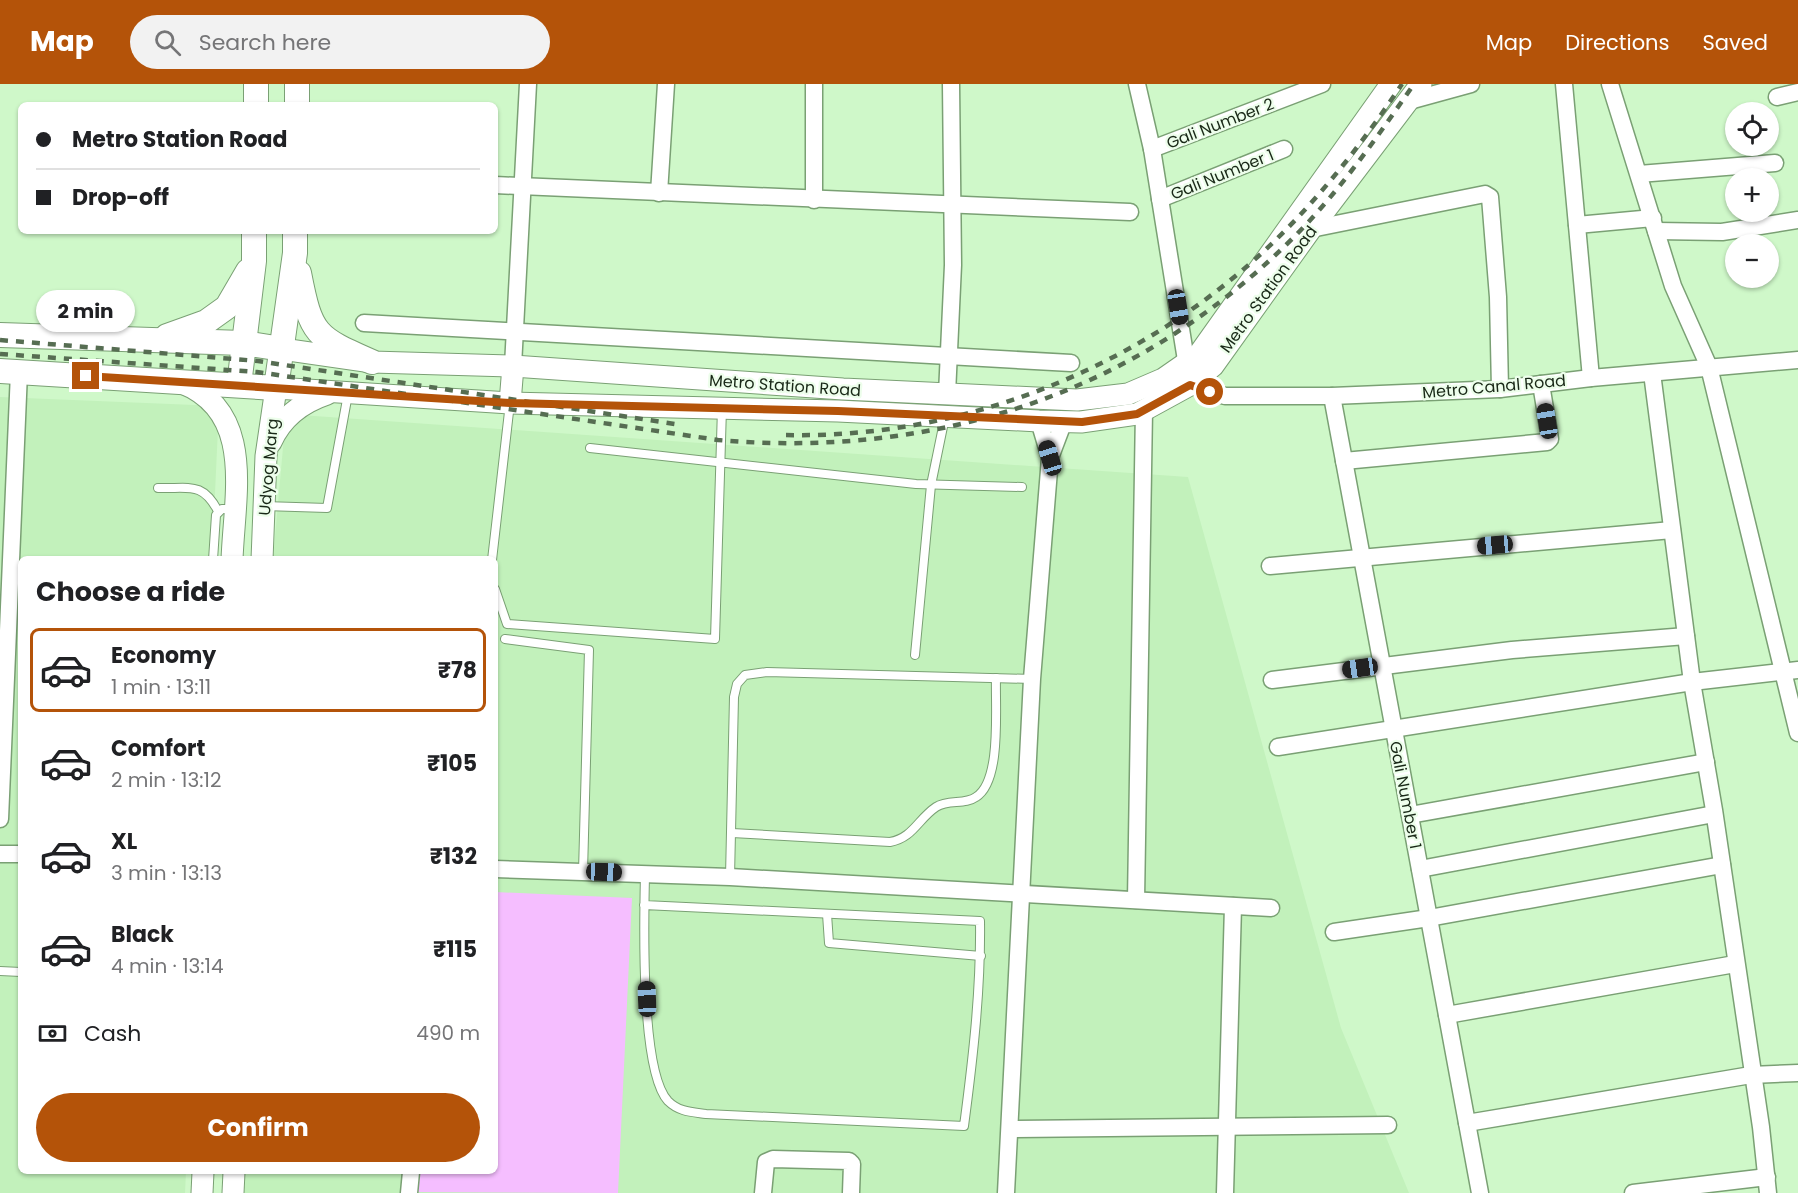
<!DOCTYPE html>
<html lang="en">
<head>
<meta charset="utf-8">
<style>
	:root { --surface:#fff; --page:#f2f2f2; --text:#202124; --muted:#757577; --line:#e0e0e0; --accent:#b45309 }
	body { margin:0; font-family:Poppins,sans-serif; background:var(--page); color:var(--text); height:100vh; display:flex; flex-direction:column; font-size:22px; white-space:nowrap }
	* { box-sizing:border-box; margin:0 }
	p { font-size:20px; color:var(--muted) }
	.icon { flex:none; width:33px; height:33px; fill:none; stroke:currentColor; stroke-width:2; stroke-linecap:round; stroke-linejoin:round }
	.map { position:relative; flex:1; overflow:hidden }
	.panel { position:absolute; left:18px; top:472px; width:480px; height:618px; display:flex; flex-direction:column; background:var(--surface); border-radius:9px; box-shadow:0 2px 4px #0004 }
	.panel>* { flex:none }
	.hud { position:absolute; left:18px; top:18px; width:480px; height:132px; border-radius:9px; box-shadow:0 2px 4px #0004; display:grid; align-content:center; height:132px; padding:0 18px; background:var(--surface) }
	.controls { position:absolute; left:1725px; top:18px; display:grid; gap:12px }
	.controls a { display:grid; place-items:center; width:54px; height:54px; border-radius:50%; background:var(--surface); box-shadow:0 2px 4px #0004; font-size:30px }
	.end { position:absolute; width:27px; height:27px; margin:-14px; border:8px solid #b45309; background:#fff; box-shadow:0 0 0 3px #fff }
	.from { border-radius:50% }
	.bubble { position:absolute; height:42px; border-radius:21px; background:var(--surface); box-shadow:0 2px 4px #0004; font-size:20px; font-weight:700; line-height:42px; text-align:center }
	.car { position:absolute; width:18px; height:36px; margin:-18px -9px; border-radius:8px; box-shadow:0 0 4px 2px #0007; background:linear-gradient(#222 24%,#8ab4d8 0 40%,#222 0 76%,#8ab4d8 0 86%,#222 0) }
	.hud b { display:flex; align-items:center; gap:21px; height:57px; font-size:22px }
	.hud b+b { border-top:2px solid var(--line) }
	.hud i { width:15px; height:15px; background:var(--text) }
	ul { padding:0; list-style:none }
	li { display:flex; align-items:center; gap:18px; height:84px; margin:0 12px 9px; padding:0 6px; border:3px solid transparent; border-radius:9px }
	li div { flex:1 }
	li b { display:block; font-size:22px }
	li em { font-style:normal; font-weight:700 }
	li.active { border-color:var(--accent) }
	li>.icon { width:54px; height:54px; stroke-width:1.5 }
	h2 { padding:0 18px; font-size:27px; line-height:72px }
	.pay { display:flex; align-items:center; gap:15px; height:66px; padding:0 18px; font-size:22px }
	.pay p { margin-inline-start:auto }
	.primary-button { display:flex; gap:12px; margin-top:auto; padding:12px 18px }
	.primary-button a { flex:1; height:69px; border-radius:36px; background:var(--accent); color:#fff; font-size:24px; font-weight:700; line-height:69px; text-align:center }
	header { display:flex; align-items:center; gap:36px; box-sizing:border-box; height:84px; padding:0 30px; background:var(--accent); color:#fff }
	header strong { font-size:28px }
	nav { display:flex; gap:33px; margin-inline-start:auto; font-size:21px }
	.search { width:420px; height:54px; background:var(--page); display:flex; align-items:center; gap:15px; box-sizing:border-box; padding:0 21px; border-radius:33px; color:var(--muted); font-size:22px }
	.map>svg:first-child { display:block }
</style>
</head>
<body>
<header>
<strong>Map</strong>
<div class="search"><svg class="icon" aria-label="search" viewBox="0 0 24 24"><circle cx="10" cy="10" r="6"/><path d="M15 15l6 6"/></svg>Search here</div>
<nav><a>Map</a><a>Directions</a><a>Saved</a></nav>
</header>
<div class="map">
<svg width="1798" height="1109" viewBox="0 0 1798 1109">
	<rect width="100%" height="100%" fill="#cff8c9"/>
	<g fill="#c2f1bb">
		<polygon points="0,313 219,322 212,475 21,476 21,1088 186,1088 185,1109 0,1109"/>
		<polygon points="286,330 1188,393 1341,944 1409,1109 242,1109 243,1088 495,1088 495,476 273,475"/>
	</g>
	<polygon fill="#f5beff" points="495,808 632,814 618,1109 415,1108 416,1088 495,1088"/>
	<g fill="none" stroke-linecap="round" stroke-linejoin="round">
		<defs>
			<g id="service">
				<polyline points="590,364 916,400 1022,403"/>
				<path d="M158,404C189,405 202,397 218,427"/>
				<polyline points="264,422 327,424 348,310"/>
				<polyline points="213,476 216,431 222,425 234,425"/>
				<polyline points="492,476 510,319"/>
				<polyline points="495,505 507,540 715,555 722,324"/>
				<polyline points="505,555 589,566 583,788"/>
				<polyline points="915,571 931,401 945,333"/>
				<path d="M732,749L890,758C913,754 918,735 936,723C948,715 965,721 976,713C1002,697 995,623 996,594"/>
				<polyline points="730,793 734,613 737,600 745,591 767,588 1032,595"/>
				<path d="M644,821L980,837C981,905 973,974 964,1042L706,1030C692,1028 679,1028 668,1017C640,987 644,834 645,790"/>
				<polyline points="827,830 829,859 981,872"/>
				<polyline points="0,887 21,888"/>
			</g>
			<g id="minor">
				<polyline points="814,0 814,116"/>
				<polyline points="1137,0 1152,65 1190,301 1225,312 1332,312 1500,305 1591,294 1798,276"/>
				<polyline points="1564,0 1591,294"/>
				<polyline points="1610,0 1673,202 1709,283 1798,649"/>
				<polyline points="1777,13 1798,8"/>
				<polyline points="1409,17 1471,0"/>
				<polyline points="1152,65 1322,0"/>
				<polyline points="1639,90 1775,79"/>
				<polyline points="495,101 1130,128"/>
				<polyline points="659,109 666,0"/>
				<polyline points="1160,115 1284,65"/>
				<polyline points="1577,141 1653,134"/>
				<polyline points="1311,145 1485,110 1490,113 1498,213 1500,305"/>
				<polyline points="1656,147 1722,148 1798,136"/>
				<polyline points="364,239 1071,279"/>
				<polyline points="513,282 528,0"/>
				<polyline points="1652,289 1692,598 1714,726 1761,1043 1768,1109"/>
				<polyline points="947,310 953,181 951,0"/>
				<polyline points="1332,312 1480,1109"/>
				<polyline points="1039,337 1050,374 1064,337"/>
				<polyline points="1344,377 1547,358 1550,355 1541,300"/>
				<polyline points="1270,482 1672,446"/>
				<polyline points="1272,596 1512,566 1686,552"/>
				<polyline points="1278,663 1692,598 1798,586"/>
				<polyline points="1410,731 1706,678"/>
				<polyline points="0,735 19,288"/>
				<polyline points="0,770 21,770"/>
				<polyline points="495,785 730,793 1271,824"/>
				<polyline points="1420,785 1714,730"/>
				<polyline points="1136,816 1144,326"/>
				<polyline points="1334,848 1429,834 1722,781"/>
				<polyline points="1447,931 1735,880"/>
				<polyline points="1467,1039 1751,991 1798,989"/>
				<polyline points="1010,1045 1388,1041"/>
				<polyline points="409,1109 411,1088"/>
				<polyline points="763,1109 766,1078 773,1075 849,1077 852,1080 851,1109"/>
				<polyline points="1006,1109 1032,595 1050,374"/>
				<polyline points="1225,1109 1233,822"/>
				<polyline points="1633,1109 1767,1093"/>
			</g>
			<g id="tertiary">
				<polyline points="282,265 372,278 513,282 843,305 1077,316 1128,310 1163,295 1199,270 1391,0"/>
				<path d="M182,299C256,328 234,413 232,476"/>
				<polyline points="510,319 513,282"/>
				<path d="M271,358C282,333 303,318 327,310"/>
				<polyline points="262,476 266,372 276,304 510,319 838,327 1039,337 1081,338 1137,330 1190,301 1213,282 1311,145 1421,0"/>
				<polyline points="202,1109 203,1088"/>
				<polyline points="233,1109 234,1088"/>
			</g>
			<g id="secondary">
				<polyline points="256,21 256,0"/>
				<polyline points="297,21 297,0"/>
				<path d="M299,189C311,251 315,253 372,278"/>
				<polyline points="0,251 243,259 282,265"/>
				<polyline points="167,252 206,238 227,223 248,187"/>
				<polyline points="0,287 276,304 295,169 295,147"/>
				<polyline points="239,301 254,177 254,147"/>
			</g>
		</defs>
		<use href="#service" stroke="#7aa074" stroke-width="10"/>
		<use href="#minor" stroke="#7aa074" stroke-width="19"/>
		<use href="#tertiary" stroke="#7aa074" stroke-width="23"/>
		<use href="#secondary" stroke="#7aa074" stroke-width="26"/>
		<use href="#service" stroke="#fff" stroke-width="8"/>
		<use href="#minor" stroke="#fff" stroke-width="16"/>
		<use href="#tertiary" stroke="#fff" stroke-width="21"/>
		<use href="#secondary" stroke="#fff" stroke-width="24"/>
		<g stroke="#566d52" stroke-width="4.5" stroke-dasharray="8 8" stroke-linecap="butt">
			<polyline points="0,256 258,277 675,340"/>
			<path d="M0,270L257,288L718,356C937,375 1140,309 1297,150C1341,105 1378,52 1414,0"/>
			<path d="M786,351C961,355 1135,286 1263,168C1316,119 1362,60 1402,0"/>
		</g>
	</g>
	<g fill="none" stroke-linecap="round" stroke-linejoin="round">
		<polyline stroke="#b45309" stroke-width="8" points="86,292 510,319 838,327 1082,338 1137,330 1190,301 1210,308"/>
	</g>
	<g text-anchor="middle" stroke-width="4.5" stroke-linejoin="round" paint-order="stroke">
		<g font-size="16" fill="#192817" stroke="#edfeeb">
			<text transform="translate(1220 39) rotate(-21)" y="6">Gali Number 2</text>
			<text transform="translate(1222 90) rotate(-22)" y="6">Gali Number 1</text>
			<text transform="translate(1268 205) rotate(-54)" y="6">Metro Station Road</text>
			<text transform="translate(785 301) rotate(4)" y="6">Metro Station Road</text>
			<text transform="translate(1494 302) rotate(-5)" y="6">Metro Canal Road</text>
			<text transform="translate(268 383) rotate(-85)" y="6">Udyog Marg</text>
			<text transform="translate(1406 711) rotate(79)" y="6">Gali Number 1</text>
		</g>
	</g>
</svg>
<div class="controls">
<a><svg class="icon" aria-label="locate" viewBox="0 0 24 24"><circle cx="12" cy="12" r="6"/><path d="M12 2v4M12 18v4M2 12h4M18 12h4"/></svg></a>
<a>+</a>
<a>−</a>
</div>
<i class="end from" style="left:1210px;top:308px"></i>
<i class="end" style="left:86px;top:292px"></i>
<div class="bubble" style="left:36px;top:206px;width:99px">2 min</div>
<i class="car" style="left:1178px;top:223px;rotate:171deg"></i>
<i class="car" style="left:1547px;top:337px;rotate:351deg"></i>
<i class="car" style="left:1050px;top:374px;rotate:343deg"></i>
<i class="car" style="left:1495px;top:461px;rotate:265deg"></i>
<i class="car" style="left:1360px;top:584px;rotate:262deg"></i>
<i class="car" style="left:604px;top:788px;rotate:92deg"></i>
<i class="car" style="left:647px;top:915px;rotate:358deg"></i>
<div class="hud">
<b><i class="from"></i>Metro Station Road</b>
<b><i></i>Drop-off</b>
</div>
<section class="panel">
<h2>Choose a ride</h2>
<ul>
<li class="active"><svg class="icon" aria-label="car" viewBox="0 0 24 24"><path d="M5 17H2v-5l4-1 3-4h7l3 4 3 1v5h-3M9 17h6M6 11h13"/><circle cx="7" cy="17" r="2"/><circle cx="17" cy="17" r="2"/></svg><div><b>Economy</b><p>1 min · 13:11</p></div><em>₹78</em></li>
<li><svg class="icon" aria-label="car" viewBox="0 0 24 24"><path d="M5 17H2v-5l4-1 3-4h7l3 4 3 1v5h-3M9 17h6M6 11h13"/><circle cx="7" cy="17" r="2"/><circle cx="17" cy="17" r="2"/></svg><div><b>Comfort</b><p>2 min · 13:12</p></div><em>₹105</em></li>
<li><svg class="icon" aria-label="car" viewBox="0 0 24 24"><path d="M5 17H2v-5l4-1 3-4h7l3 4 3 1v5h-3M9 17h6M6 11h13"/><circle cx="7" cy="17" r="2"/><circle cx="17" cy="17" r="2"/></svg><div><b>XL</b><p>3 min · 13:13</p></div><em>₹132</em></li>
<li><svg class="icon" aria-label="car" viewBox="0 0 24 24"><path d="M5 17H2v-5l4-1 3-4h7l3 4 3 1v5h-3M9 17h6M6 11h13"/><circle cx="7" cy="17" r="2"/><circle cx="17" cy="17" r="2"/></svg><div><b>Black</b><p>4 min · 13:14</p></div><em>₹115</em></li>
</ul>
<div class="pay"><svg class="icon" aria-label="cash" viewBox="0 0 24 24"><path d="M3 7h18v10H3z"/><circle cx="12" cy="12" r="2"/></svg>Cash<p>490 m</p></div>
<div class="primary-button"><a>Confirm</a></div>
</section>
</div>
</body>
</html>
